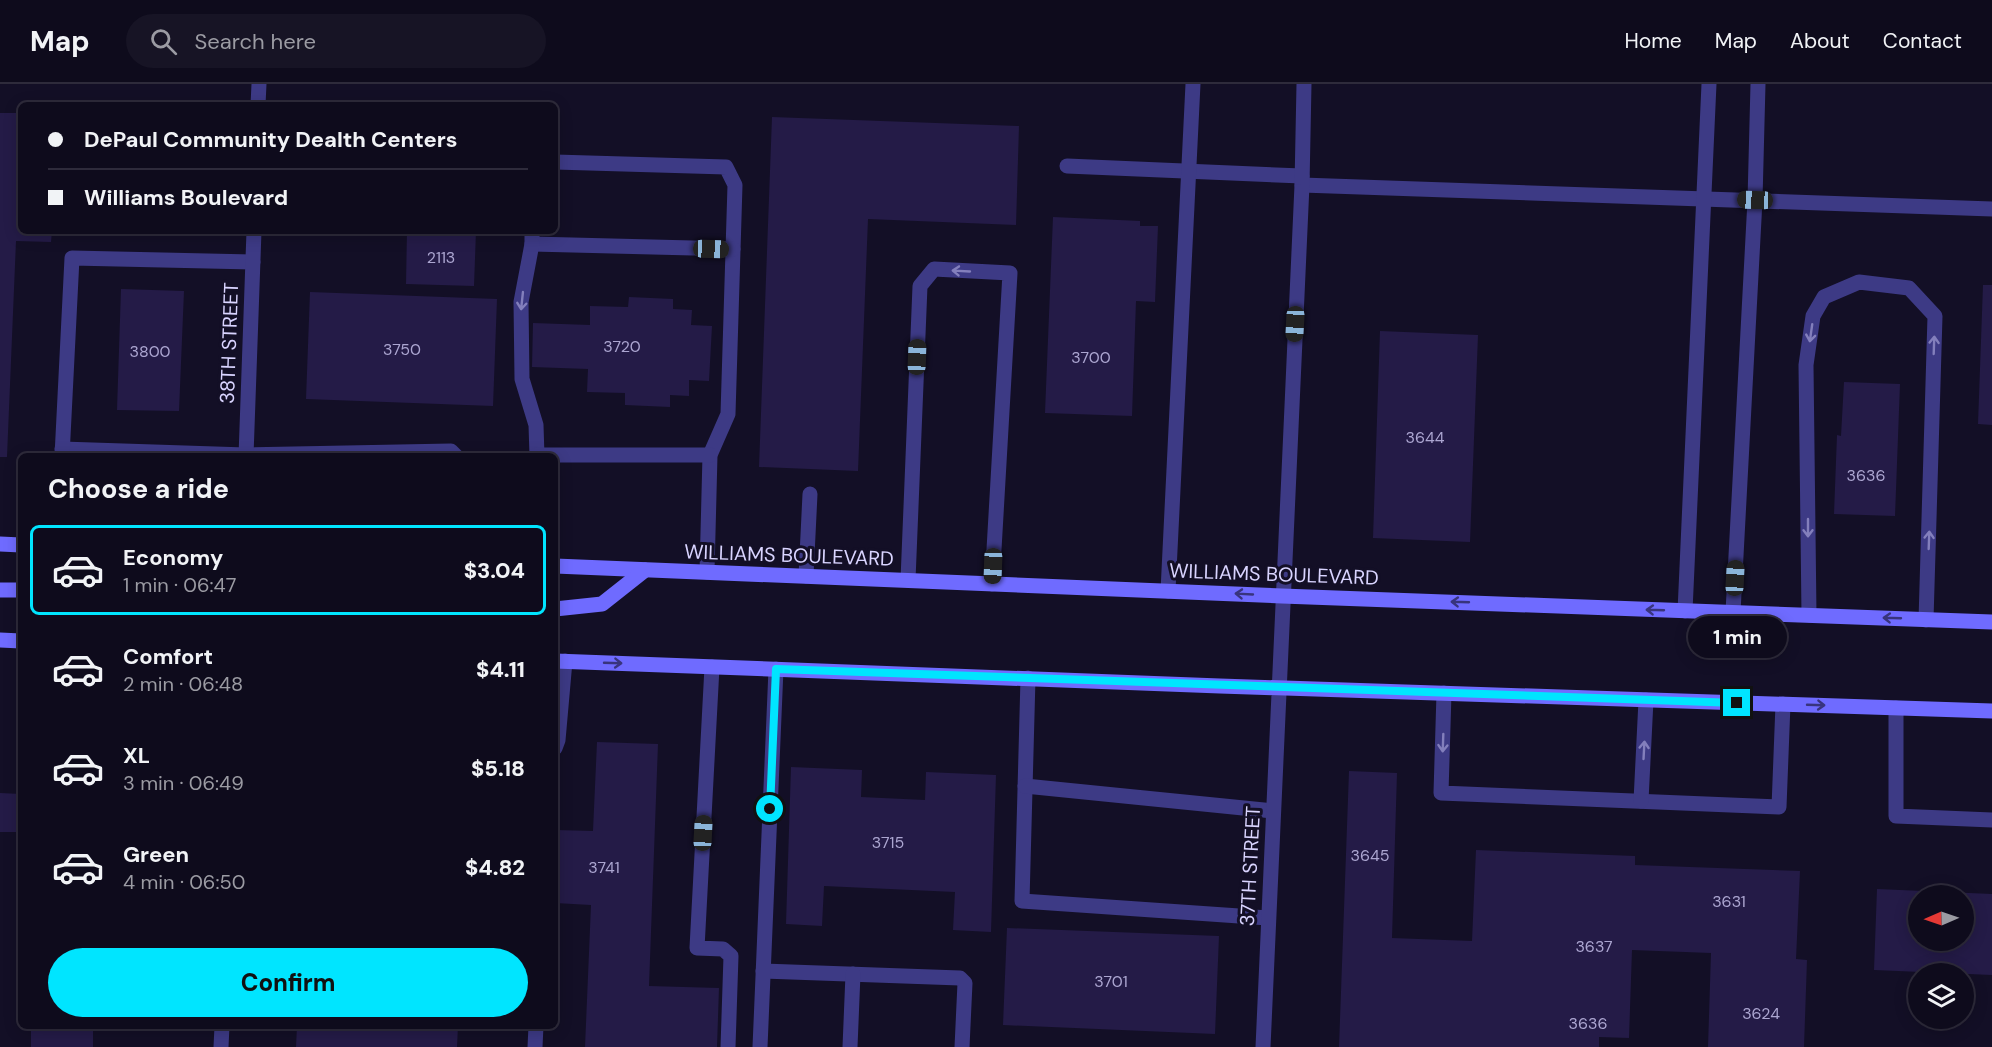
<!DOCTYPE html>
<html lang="en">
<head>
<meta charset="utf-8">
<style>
	:root { --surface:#0e0b1c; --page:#171425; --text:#f1f3f6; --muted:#9b9ba3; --line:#2e2b3b; --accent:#00e5ff }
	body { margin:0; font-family:"DM Sans",sans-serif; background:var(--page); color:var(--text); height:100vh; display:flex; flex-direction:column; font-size:22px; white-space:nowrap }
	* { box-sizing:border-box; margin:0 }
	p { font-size:20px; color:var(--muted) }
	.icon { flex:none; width:33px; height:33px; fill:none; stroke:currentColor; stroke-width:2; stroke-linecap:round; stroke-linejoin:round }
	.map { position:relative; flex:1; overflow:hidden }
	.side { position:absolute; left:18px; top:369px; width:540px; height:576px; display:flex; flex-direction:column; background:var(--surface); border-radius:9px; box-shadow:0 3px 15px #0003,0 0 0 2px var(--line) }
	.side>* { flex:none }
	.guide { position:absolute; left:18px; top:18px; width:540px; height:132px; border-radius:9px; box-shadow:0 3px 15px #0003,0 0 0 2px var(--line); display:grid; align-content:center; height:132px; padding:0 30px; background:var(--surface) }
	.needle { width:39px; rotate:268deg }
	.tools { position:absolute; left:1908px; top:801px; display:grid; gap:12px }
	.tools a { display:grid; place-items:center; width:66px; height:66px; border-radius:50%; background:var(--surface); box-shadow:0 3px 15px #0003,0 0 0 2px var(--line); font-size:30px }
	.end { position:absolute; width:27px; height:27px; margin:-14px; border:8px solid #00e5ff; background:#111; box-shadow:0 0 0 3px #111 }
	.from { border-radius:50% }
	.bubble { position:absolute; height:42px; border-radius:21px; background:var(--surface); box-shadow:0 3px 15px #0003,0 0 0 2px var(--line); font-size:20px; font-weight:800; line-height:42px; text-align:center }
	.car { position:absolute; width:18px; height:36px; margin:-18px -9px; border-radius:8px; box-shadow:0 0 4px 2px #0007; background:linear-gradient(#222 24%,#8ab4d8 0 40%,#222 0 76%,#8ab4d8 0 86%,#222 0) }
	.guide b { display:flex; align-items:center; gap:21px; height:57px; font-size:22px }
	.guide b+b { border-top:2px solid var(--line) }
	.guide i { width:15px; height:15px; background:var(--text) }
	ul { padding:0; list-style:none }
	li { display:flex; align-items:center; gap:18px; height:90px; margin:0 12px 9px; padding:0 18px; border:3px solid transparent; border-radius:9px }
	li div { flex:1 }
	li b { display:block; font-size:22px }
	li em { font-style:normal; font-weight:800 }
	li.current { border-color:var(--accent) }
	li>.icon { width:54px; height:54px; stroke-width:1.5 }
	h2 { padding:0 30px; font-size:27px; line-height:72px }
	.primary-button { display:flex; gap:12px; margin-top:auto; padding:12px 30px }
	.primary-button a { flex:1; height:69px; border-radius:36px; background:var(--accent); color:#111; font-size:24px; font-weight:800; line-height:69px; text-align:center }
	header { display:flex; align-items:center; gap:36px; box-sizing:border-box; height:84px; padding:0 30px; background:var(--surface); border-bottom:2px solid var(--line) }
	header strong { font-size:28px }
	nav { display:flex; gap:33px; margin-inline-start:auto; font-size:21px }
	.search { width:420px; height:54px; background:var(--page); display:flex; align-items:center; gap:15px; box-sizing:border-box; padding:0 21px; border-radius:33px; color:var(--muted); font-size:22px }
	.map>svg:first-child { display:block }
</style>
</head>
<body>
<header>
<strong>Map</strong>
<div class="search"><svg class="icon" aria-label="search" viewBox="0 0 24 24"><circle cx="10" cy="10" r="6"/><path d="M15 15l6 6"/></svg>Search here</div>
<nav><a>Home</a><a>Map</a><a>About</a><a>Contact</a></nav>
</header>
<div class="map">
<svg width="1992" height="963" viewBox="0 0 1992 963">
	<rect width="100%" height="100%" fill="#130f26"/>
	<g fill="#241b47" fill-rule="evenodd">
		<polygon points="0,29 21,29 21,147 52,147 51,158 16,157 7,373 0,373"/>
		<polygon points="772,33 1019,42 1016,141 868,135 858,387 759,383"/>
		<polygon points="1053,133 1140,137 1140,142 1158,142 1155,218 1136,217 1132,332 1045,329"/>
		<polygon points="407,147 476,147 474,202 406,200"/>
		<polygon points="1983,201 1992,201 1992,341 1978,340"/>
		<polygon points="121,205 184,207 179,327 117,326"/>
		<polygon points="310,208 497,215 493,322 306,315"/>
		<polygon points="629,213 673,215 673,225 692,226 691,241 712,242 709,297 689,296 689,312 670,311 670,323 625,321 625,309 587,308 588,285 532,283 533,239 590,241 590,222 628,223"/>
		<polygon points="1380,247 1478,251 1470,458 1373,454"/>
		<polygon points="1844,298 1900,300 1895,432 1834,430 1837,351 1841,352"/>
		<polygon points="597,658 658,660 649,902 719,904 717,963 585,963 591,821 555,819 555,746 593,747"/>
		<polygon points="791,683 862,686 861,713 925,716 926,688 996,691 991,848 953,846 955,808 824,802 822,842 786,840"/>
		<polygon points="1349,687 1397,689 1392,854 1472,857 1476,766 1635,772 1635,781 1800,787 1796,875 1807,876 1804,963 1708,963 1711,869 1632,866 1629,954 1599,953 1599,963 1339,963"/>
		<polygon points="0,709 21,710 21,748 0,748"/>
		<path d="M1877,805L1992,810V891L1874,886ZM1918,812H1964V856H1918Z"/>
		<polygon points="1007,844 1219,852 1215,950 1003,941"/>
		<rect x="31" y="942" width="62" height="21"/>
		<polygon points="297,942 458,942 457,963 296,963"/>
	</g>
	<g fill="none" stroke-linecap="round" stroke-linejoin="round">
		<g stroke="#3d3a85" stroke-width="15">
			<polyline points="555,78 726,83 735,101 728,330 710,371 707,488"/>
			<polyline points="1067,82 1302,92"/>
			<polyline points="1302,101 1992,125"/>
			<polyline points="532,147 532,160 733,165"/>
			<polyline points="532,160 521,218 522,295 536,341 537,372"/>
			<polyline points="62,365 246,371 451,367 456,372"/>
			<polyline points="537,371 710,371"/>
			<polyline points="62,372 72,174 253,178"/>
			<polyline points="806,492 810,410"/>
			<polyline points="908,496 920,202 934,185 1010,189 992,500"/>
			<polyline points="1168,507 1193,0"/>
			<polyline points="1685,527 1709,0"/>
			<polyline points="1733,528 1755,116 1758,0"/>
			<polyline points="1809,531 1806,281 1813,232 1824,213 1859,198 1909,204 1935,232 1926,536"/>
			<polyline points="712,583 697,864 723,865 731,872 728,963"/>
			<polyline points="1028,594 1022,817 1268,834"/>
			<polyline points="1444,609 1441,709 1779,723 1783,620"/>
			<polyline points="1896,624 1896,732 1992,736"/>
			<polyline points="555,664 558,656 565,577"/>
			<polyline points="1025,702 1273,727"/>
			<polyline points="1641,717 1646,616"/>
			<polyline points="763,887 960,894 965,899 962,963"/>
			<polyline points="535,963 536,942"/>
			<polyline points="760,963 776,585"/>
			<polyline points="850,963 853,890"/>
		</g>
		<g stroke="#3d3a85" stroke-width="15">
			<polyline points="258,21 259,0"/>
			<polyline points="246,372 254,147"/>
			<polyline points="221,963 222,942"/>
			<polyline points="1263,963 1302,101 1304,0"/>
		</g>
		<g stroke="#6f6bff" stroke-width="15">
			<polyline points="0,460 21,461"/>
			<polyline points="555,482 1282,512 1992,538"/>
			<polyline points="0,506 21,506"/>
			<polyline points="555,525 602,520 645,486"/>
			<polyline points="0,556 21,557"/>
			<polyline points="555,577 1220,602 1992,627"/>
		</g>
	</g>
	<defs><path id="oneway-shaft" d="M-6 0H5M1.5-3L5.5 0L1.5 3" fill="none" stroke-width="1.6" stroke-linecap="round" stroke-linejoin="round" transform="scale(1.5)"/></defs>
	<g stroke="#837fbc">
		<use href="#oneway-shaft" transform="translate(961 187) rotate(-177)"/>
		<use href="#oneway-shaft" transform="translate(522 217) rotate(96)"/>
		<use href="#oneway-shaft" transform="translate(1811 249) rotate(98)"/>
		<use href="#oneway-shaft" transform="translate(1934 261) rotate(-88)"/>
		<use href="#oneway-shaft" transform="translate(1808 444) rotate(90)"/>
		<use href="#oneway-shaft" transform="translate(1929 456) rotate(-88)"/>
		<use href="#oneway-shaft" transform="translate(1443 659) rotate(92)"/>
		<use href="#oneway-shaft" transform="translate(1644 666) rotate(-87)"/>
	</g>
	<g stroke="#38347d">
		<use href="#oneway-shaft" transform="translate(1244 510) rotate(-177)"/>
		<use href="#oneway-shaft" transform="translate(1460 518) rotate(-178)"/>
		<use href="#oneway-shaft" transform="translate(1655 526) rotate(-178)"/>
		<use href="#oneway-shaft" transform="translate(1892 534) rotate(-178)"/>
		<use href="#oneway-shaft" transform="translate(613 579) rotate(2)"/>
		<use href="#oneway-shaft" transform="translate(1816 621) rotate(2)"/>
	</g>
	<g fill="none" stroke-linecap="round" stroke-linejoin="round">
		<polyline stroke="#00e5ff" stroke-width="8" points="770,725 776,585 1737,619"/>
	</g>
	<g text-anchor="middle" stroke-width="6" stroke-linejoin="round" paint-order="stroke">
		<g font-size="16" fill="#aca6d1">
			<text x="441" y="179">2113</text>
			<text x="622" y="268">3720</text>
			<text x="402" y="271">3750</text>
			<text x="150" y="273">3800</text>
			<text x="1091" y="279">3700</text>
			<text x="1425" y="359">3644</text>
			<text x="1866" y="397">3636</text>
			<text x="888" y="764">3715</text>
			<text x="1370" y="777">3645</text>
			<text x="604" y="789">3741</text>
			<text x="1729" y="823">3631</text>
			<text x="1594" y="868">3637</text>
			<text x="1111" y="903">3701</text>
			<text x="1761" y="935">3624</text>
			<text x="1588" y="945">3636</text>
		</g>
		<g font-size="20" fill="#d9d4ff" stroke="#130f26">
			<text transform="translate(229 259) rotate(-88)" y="7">38TH STREET</text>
			<text transform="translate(789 471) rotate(2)" y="7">WILLIAMS BOULEVARD</text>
			<text transform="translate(1274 490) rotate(2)" y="7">WILLIAMS BOULEVARD</text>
			<text transform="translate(1250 782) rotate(-87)" y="7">37TH STREET</text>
		</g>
	</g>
</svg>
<div class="tools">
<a><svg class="needle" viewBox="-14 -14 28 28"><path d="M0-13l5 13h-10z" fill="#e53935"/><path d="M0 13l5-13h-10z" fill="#9b9ba3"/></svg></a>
<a><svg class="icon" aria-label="layers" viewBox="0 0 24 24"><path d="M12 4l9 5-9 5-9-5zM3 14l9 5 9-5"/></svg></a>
</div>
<i class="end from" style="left:770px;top:725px"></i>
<i class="end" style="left:1737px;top:619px"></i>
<div class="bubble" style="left:1688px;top:532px;width:99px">1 min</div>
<i class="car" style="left:1755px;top:116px;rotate:272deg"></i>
<i class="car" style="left:711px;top:165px;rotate:92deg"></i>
<i class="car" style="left:1295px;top:240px;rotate:183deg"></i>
<i class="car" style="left:917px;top:273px;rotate:2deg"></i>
<i class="car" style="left:993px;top:482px;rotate:182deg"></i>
<i class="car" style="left:1735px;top:494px;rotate:3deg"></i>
<i class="car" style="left:703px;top:749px;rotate:3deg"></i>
<div class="guide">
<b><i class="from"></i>DePaul Community Dealth Centers</b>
<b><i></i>Williams Boulevard</b>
</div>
<section class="side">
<h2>Choose a ride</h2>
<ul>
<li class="current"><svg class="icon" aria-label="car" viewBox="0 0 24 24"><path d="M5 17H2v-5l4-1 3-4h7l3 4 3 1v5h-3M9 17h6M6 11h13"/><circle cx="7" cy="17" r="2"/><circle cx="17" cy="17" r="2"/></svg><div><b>Economy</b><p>1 min · 06:47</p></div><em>$3.04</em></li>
<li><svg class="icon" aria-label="car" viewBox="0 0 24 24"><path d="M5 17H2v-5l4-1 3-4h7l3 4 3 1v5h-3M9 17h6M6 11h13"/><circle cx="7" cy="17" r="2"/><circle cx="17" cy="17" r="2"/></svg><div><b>Comfort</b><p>2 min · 06:48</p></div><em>$4.11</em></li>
<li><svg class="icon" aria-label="car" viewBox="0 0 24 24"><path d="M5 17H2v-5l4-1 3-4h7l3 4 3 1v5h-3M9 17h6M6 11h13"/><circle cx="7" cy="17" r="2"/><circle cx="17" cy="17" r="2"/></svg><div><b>XL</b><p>3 min · 06:49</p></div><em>$5.18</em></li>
<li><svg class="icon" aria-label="car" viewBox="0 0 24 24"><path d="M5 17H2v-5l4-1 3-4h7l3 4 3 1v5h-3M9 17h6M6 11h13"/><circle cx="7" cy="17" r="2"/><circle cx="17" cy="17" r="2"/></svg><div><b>Green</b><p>4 min · 06:50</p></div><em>$4.82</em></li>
</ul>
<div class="primary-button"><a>Confirm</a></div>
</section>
</div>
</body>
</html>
